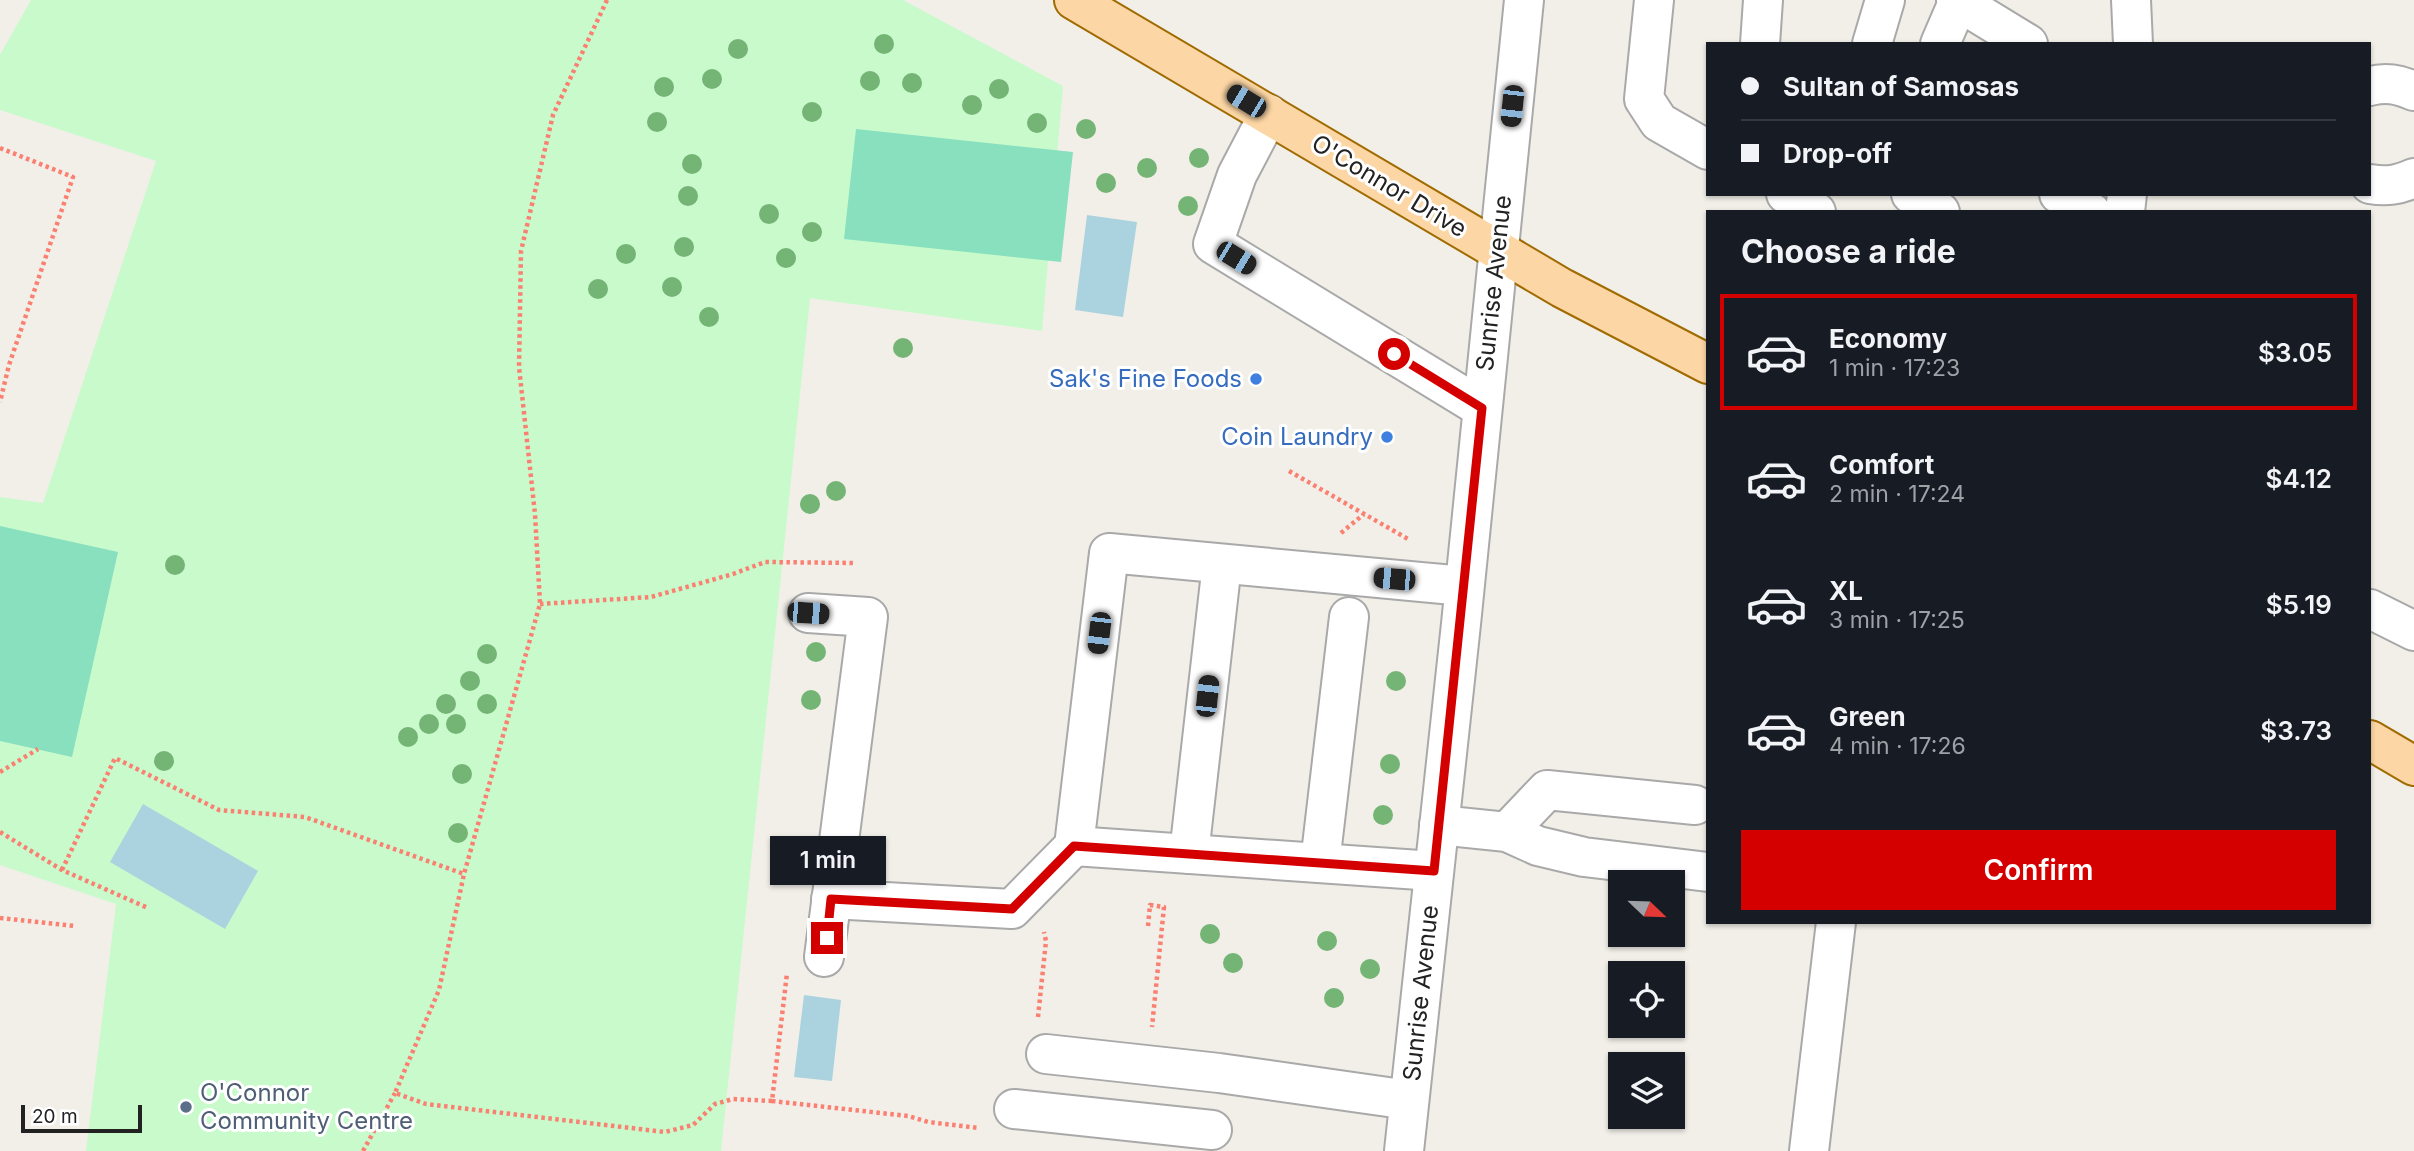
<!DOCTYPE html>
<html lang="en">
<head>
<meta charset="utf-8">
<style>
	:root { --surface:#171b24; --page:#20242c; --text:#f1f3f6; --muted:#9ea1a6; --line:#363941; --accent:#d40000 }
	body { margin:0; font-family:Inter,sans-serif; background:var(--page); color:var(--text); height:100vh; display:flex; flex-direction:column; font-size:26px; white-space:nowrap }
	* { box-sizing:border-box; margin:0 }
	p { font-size:23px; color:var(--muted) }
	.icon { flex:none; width:38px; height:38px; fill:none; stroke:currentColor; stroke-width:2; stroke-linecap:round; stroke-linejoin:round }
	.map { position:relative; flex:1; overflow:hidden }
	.drawer { position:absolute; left:1706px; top:210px; width:665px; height:714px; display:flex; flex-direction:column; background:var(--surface); border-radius:0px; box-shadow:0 2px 5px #0004 }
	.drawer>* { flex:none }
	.top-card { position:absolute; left:1706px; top:42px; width:665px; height:154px; border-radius:0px; box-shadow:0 2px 5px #0004; display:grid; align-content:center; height:154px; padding:0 35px; background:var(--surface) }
	.needle { width:46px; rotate:113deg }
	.buttons { position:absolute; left:1608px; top:870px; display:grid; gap:14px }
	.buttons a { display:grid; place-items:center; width:77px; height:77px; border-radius:0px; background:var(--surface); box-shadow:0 2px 5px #0004; font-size:35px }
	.scale { position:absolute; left:21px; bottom:18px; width:121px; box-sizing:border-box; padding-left:7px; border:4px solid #222; border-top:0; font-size:19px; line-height:24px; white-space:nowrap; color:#222; -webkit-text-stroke:5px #fff; paint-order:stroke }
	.end { position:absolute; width:32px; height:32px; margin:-16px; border:9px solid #d40000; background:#fff; box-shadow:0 0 0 4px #fff }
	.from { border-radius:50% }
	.bubble { position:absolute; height:49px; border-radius:0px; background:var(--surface); box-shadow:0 2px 5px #0004; font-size:23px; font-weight:600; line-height:49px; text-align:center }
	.car { position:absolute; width:21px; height:42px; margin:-21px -10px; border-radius:9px; box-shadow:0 0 5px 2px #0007; background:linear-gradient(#222 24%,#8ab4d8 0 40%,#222 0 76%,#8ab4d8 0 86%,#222 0) }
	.top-card b { display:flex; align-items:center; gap:24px; height:66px; font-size:26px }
	.top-card b+b { border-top:2px solid var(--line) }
	.top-card i { width:18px; height:18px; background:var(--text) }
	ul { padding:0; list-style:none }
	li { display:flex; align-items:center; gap:21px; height:116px; margin:0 14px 10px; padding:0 21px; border:4px solid transparent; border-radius:0px }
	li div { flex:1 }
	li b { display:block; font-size:26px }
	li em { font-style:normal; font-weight:600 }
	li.selected { border-color:var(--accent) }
	li>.icon { width:63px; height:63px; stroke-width:1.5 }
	h2 { padding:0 35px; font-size:32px; line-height:84px }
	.action { display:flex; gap:14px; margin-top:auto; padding:14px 35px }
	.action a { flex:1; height:80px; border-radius:0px; background:var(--accent); color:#fff; font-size:28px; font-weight:600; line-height:80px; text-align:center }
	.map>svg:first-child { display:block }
</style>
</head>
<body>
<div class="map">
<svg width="2414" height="1151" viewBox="0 0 2414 1151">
	<rect width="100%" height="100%" fill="#f2efe9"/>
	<polygon fill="#c8facc" points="31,0 903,0 1063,86 1042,331 810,298 721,1151 86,1151 116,904 0,865 0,497 43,503 156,161 0,110 0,55"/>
	<g fill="#88e0be">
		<polygon points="856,129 1073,152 1061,262 844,239"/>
		<polygon points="0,526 118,552 72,757 0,741"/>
	</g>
	<g fill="#aad3df">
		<polygon points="1087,215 1137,222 1123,317 1075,310"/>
		<polygon points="143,804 258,871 225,929 110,862"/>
		<polygon points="804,995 841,1000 832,1081 794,1077"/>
	</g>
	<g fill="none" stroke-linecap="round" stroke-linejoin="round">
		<defs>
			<g id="minor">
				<polyline points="1654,0 1644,99 1659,122 1708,150"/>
				<polyline points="1956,0 2028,44"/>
				<polyline points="2131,0 2133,44"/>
				<polyline points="1760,44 1763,0"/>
				<polyline points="1872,44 1885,0"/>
				<polyline points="1940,44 1959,0"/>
				<path d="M2370,86C2386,82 2398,84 2414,91"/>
				<polyline points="1269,114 1237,175 1213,244 1482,408"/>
				<path d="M2370,184C2387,187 2398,185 2414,178"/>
				<polyline points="1786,194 1816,212"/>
				<polyline points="1911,194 1940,212"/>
				<polyline points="2059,194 2091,212"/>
				<polyline points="2125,212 2127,194"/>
				<polyline points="2370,609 2414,631"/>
				<polyline points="808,613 868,617 824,957"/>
				<polyline points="1439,825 1507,832 1538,846 1584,857 1708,872"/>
				<polyline points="1507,832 1547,790 1695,805"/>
				<polyline points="1074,846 1109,553 1464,586"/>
				<polyline points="1189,854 1222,564"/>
				<polyline points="1320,863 1349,617"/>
				<polyline points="831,899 1012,909 1074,846 1434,871"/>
				<polyline points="1046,1054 1219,1073 1409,1100"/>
				<polyline points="1014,1109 1212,1130"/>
				<polyline points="1404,1151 1461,624 1524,0"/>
				<polyline points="1809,1151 1836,922"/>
			</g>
			<g id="major">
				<polyline points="1074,0 1562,288 1708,364"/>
				<polyline points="2370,740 2414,766"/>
			</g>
		</defs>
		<use href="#minor" stroke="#a9a9a9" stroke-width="42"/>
		<use href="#major" stroke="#a06b00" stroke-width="42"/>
		<g stroke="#fa8072" stroke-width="4.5" stroke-dasharray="3.5 3.5" stroke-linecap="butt">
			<polyline points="607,0 553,115 521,251 519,367 535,514 540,604 464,874 439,990 395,1093 426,1104 665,1132 693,1125 715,1104 733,1099 772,1101 787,973"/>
			<polyline points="0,148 73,177 9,365 0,402"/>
			<polyline points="1289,471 1408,539"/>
			<polyline points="1341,533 1364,514"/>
			<polyline points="540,604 651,597 733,574 765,562 855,563"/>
			<polyline points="0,772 38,749"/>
			<polyline points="0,832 62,870 148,908"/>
			<polyline points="62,870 115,758 219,810 305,817 464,874"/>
			<polyline points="0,918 75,926"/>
			<polyline points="1148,926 1150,905 1164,907 1152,1027"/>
			<polyline points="1038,1017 1046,941 1044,932"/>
			<polyline points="772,1101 908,1116 928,1122 979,1128"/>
			<polyline points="363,1151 395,1093"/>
		</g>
		<use href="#minor" stroke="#fff" stroke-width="38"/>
		<use href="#major" stroke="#fcd6a4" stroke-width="38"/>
	</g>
	<g fill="#74b475">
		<circle cx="884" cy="44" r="10"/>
		<circle cx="738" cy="49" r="10"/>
		<circle cx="712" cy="79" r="10"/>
		<circle cx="870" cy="81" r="10"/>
		<circle cx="912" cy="83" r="10"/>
		<circle cx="664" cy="87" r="10"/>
		<circle cx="999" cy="89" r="10"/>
		<circle cx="972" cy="105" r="10"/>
		<circle cx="812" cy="112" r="10"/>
		<circle cx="657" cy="122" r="10"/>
		<circle cx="1037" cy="123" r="10"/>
		<circle cx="1086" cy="129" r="10"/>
		<circle cx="1199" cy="158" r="10"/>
		<circle cx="692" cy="164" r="10"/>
		<circle cx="1147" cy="168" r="10"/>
		<circle cx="1106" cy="183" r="10"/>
		<circle cx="688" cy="196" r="10"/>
		<circle cx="1188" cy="206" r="10"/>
		<circle cx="769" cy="214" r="10"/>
		<circle cx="812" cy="232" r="10"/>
		<circle cx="684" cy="247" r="10"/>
		<circle cx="626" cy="254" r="10"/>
		<circle cx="786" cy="258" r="10"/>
		<circle cx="672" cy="287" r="10"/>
		<circle cx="598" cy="289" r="10"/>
		<circle cx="709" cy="317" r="10"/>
		<circle cx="903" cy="348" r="10"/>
		<circle cx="836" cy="491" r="10"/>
		<circle cx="810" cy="504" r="10"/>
		<circle cx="175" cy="565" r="10"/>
		<circle cx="816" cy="652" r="10"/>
		<circle cx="487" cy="654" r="10"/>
		<circle cx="470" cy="681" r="10"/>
		<circle cx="1396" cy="681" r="10"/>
		<circle cx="811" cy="700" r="10"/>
		<circle cx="446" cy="704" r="10"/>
		<circle cx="487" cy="704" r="10"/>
		<circle cx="429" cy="724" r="10"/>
		<circle cx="456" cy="724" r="10"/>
		<circle cx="408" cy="737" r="10"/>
		<circle cx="164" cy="761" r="10"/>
		<circle cx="1390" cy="764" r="10"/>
		<circle cx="462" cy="774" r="10"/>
		<circle cx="1383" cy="815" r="10"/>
		<circle cx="458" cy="833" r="10"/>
		<circle cx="1210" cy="934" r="10"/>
		<circle cx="1327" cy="941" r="10"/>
		<circle cx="1233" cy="963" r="10"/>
		<circle cx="1370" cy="969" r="10"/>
		<circle cx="1334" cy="998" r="10"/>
	</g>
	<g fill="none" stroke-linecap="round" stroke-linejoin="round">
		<polyline stroke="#d40000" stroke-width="9" points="827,938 831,899 1012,909 1074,846 1434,871 1482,408 1394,354"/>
	</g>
	<g fill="#3f7fe0" stroke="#fff" stroke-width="2.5">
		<circle cx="1256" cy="379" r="7"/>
		<circle cx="1387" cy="437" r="7"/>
	</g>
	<circle fill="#5c6f8a" stroke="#fff" stroke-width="2.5" cx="186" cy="1107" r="7"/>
	<g text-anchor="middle" stroke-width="6" stroke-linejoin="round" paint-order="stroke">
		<g font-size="24" fill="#222" stroke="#fff">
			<text transform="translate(1389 186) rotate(31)" y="8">O'Connor Drive</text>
			<text transform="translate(1494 283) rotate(-84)" y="8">Sunrise Avenue</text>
			<text transform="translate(1421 993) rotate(-84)" y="8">Sunrise Avenue</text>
		</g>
		<g font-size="24" fill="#366cbe" stroke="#fff" text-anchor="end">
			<text x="1242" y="387">Sak's Fine Foods</text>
			<text x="1373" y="445">Coin Laundry</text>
		</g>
		<g font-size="24" fill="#4e5e75" stroke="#fff" text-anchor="start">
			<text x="200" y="1101">O'Connor<tspan x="200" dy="28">Community Centre</tspan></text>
		</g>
	</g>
</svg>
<div class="buttons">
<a><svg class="needle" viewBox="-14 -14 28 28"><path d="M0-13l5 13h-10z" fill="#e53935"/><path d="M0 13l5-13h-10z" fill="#9ea1a6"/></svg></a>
<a><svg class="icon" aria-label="locate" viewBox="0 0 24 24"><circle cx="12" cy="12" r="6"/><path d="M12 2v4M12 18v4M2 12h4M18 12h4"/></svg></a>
<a><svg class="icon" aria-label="layers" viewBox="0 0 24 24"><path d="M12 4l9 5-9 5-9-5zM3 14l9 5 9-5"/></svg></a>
</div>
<div class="scale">20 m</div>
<i class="end from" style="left:1394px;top:354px"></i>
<i class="end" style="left:827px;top:938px"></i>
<div class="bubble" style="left:770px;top:836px;width:116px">1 min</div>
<i class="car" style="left:1246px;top:101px;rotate:301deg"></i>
<i class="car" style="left:1512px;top:106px;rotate:186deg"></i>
<i class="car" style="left:1236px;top:258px;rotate:121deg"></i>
<i class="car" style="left:1394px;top:579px;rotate:275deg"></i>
<i class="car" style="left:808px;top:613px;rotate:94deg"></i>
<i class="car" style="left:1099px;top:633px;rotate:187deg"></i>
<i class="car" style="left:1207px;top:696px;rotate:6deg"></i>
<div class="top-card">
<b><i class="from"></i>Sultan of Samosas</b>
<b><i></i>Drop-off</b>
</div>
<section class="drawer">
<h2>Choose a ride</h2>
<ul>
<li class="selected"><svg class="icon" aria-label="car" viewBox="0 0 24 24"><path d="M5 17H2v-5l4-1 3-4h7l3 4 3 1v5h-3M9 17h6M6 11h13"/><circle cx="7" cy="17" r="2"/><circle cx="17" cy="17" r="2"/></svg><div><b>Economy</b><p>1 min · 17:23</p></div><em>$3.05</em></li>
<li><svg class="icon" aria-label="car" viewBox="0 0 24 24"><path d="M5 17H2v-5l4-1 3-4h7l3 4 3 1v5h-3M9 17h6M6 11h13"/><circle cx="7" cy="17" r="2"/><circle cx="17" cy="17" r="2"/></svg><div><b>Comfort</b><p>2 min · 17:24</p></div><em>$4.12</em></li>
<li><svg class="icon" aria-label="car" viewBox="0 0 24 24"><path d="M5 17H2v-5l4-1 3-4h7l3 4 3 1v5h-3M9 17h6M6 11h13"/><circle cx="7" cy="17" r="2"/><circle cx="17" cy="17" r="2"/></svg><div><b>XL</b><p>3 min · 17:25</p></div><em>$5.19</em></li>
<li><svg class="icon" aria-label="car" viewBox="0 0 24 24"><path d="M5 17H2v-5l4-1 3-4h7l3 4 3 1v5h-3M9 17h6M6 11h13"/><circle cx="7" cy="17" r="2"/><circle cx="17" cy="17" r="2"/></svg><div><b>Green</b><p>4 min · 17:26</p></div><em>$3.73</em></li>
</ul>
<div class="action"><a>Confirm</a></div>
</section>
</div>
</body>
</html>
